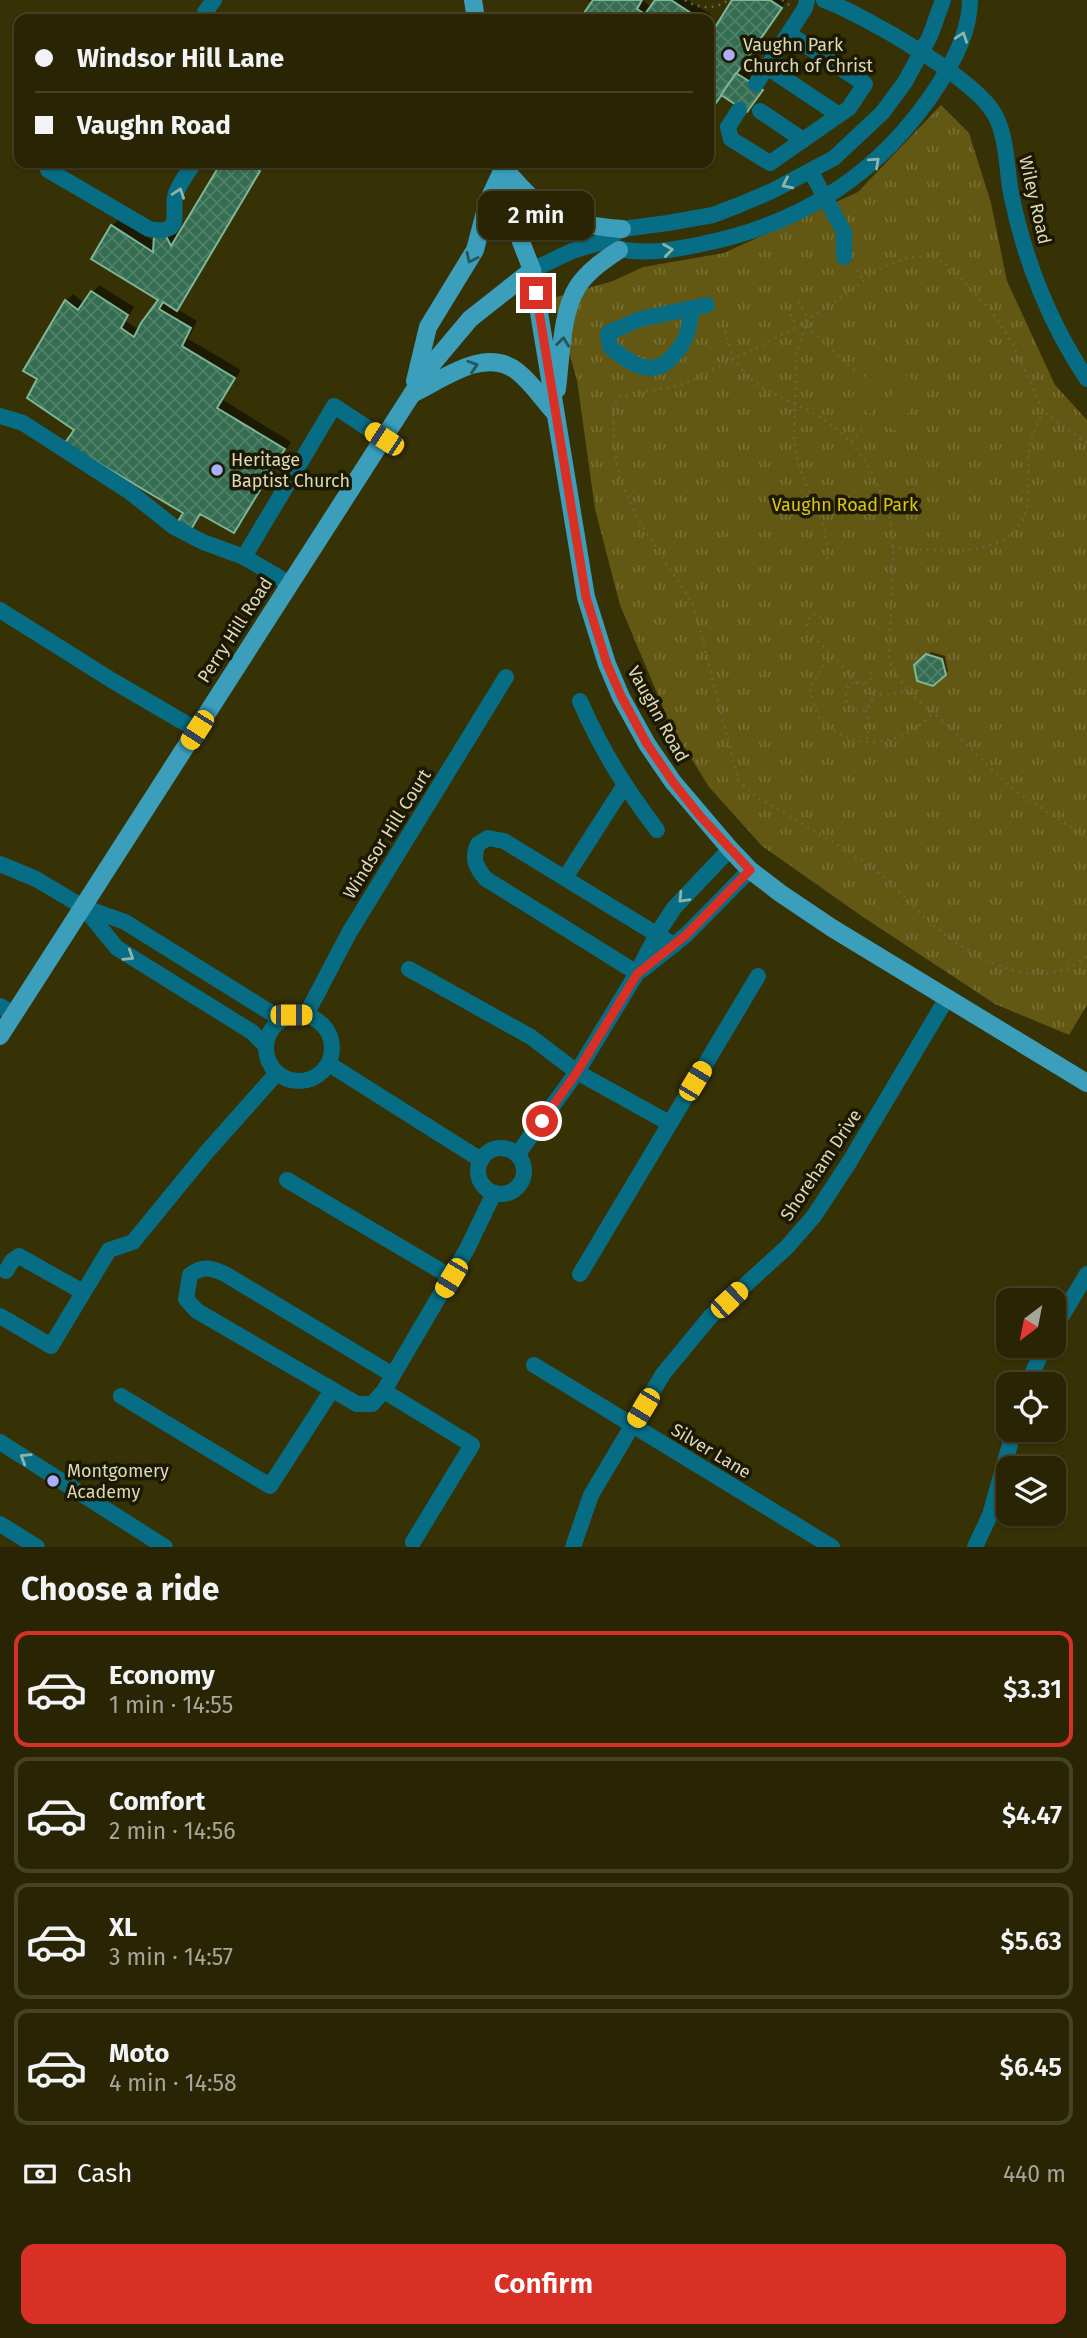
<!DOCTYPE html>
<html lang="en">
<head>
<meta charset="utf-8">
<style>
	:root { --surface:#292504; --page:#312d0e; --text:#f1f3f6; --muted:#a5a59a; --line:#454226; --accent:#d93025 }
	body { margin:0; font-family:"Fira Sans",sans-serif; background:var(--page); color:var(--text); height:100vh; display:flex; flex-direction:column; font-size:26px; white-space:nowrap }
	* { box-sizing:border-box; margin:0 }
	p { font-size:23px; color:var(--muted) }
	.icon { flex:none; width:38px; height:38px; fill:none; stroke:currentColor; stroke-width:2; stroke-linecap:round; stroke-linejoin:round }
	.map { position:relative; height:1547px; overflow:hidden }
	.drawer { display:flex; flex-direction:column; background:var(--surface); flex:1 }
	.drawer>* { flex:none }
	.guide { position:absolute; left:14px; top:14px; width:700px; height:154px; border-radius:14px; box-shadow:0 2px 5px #0004,0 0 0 2px var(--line); display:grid; align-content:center; height:154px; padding:0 21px; background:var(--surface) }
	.needle { width:46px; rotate:212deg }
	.tools { position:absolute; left:996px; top:1288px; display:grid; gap:14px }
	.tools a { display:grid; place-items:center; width:70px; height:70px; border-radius:14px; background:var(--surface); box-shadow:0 2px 5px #0004,0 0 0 2px var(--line); font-size:35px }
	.end { position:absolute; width:32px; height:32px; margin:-16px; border:9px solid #d93025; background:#fff; box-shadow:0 0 0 4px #fff }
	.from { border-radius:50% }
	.bubble { position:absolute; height:49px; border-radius:14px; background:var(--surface); box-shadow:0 2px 5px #0004,0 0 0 2px var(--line); font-size:23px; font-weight:600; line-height:49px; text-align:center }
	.car { position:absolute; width:21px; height:42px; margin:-21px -10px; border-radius:9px; box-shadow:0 0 5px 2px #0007; background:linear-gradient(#f5c518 24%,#345 0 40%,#f5c518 0 76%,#345 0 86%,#f5c518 0) }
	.guide b { display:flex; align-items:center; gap:24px; height:66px; font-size:26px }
	.guide b+b { border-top:2px solid var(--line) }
	.guide i { width:18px; height:18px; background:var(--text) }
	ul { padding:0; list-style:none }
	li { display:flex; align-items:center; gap:21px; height:116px; margin:0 14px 10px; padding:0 7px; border:4px solid var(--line); border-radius:14px }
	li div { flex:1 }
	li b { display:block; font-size:26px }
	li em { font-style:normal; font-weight:600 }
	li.on { border-color:var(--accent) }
	li>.icon { width:63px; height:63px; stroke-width:1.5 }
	h2 { padding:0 21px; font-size:32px; line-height:84px }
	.pay { display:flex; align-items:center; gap:18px; height:77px; padding:0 21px; font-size:26px }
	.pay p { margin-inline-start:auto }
	.cta { display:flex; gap:14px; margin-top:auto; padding:14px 21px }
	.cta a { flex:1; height:80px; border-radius:14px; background:var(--accent); color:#fff; font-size:28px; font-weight:600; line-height:80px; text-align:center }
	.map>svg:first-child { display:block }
</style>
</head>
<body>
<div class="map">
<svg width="1087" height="1547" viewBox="0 0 1087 1547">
	<defs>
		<pattern id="park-tufts" width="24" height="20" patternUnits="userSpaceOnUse" patternTransform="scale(1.75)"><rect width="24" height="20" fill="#625814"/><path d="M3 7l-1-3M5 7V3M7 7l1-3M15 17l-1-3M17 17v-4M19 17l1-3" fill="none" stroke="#786f34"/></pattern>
		<pattern id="building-cross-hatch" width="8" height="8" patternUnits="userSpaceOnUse" patternTransform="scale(1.75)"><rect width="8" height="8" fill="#346d51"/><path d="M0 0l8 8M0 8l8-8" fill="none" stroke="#518168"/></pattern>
	</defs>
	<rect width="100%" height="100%" fill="#373106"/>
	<polygon fill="url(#park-tufts)" points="941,105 969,133 991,203 1007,281 1055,385 1087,420 1087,1005 1069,1035 995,1004 863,917 762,846 709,787 670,724 620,605 595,509 577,380 553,298 613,281 643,267 724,253 858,192"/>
	<g fill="#625814">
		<polygon points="878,357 899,370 870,414 850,400"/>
		<polygon points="905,374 925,388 896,431 876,418"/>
	</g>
	<g fill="#0007">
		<polygon points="588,0 643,0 652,8 657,0 688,0 711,15 709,19 582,19 593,3"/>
		<polygon points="735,0 787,0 739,70 764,86 749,107 723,94 709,115 709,40"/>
		<polygon points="223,163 265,163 184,302 177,309 197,321 188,339 241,370 223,400 291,442 241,524 234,531 202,513 190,529 185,512 76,430 39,378 66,301 73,294 84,303 99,285 134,307 126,321 139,330 161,300 93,258 112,226 119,219 155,242 172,228 178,239"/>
		<polygon points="931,652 945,656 948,671 932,684 916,665"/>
	</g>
	<g fill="url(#building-cross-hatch)" stroke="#7db798" stroke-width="2">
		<polygon points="593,0 642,0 637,9 645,14 655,0 671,0 700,19 580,19"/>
		<polygon points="732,0 770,0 782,8 709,113 709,37"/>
		<polygon points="736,73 763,90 747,112 721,95"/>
		<polygon points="221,163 247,163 260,171 177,311 163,302 159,309 191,328 182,346 235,378 217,408 285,449 234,533 200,514 190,531 177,523 183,513 65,443 74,430 27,398 37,379 23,371 65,300 78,310 91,291 128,315 121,328 134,337 141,323 158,300 91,259 111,225 153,252 154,236 165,234 171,246"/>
		<polygon points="926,654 942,659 946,675 933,686 917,681 914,665"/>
	</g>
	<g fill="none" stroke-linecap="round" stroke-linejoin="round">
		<g stroke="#6a643e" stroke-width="2.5" stroke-dasharray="2 5" stroke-linecap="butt">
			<path d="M685,0C699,9 715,10 728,0"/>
			<polyline points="782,0 791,6"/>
			<polyline points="857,270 864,281"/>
			<polyline points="799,301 808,319 796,355 794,441 799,467 824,526 828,560"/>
			<polyline points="787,308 797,327"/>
			<polyline points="807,326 858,374"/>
			<path d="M725,331C728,339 730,348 733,356C747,388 787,398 815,414C849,433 871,463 883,500C886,508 890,517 891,525C896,567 890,612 889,654L891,666L908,692L944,722L1011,788L1087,838"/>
			<polyline points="851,441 865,426"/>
			<path d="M1087,443L1044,412L1013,345L991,310L955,272L943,262L932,257H910L881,268L846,294L797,327L690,381L681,385L618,397L613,409L614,443L619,476L637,518L694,606L738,780L754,795C794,820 838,842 876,871C897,886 913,909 934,926C975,959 1039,997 1087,956"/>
			<path d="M892,547C936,550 1021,564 1028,501C1031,462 1022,450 1043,413"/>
			<path d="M821,618L814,614C807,618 806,623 807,631L838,660L854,682L848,687L845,697C848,708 855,712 866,710L872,702L873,692C867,686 863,684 854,682L868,683L872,676L869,669"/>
			<path d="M834,656L822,667L810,688C812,697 815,711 820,719C825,725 832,729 838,733C871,752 908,739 933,713"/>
			<polyline points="873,695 893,694 907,690"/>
			<polyline points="866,710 868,716 867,741"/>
		</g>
		<g stroke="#076d85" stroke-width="16">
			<path d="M824,0C864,15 976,79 995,115C1008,139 1006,171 1012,198C1025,261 1051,326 1087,379"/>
			<polyline points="205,12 214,0"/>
			<polyline points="767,67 839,115"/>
			<polyline points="756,84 805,8 807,0"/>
			<polyline points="739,110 728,127 731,139 770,163 849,108 865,84 789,34"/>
			<polyline points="760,111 803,140"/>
			<path d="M48,170L149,229C186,236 170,211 176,193C180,183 188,172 194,163"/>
			<polyline points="811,172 844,232 844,257"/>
			<path d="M607,245C635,256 668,251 697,245C801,225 881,174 939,84C955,59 970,30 970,0"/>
			<polyline points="532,270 572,251 602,242 622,229 668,223 713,215 739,205 772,191 834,158 882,113 905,82 930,36 943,0"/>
			<path d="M692,308C690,317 690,327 686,336C683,344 676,353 670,359C650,379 627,361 610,347L608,333L640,319L707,305"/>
			<polyline points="0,416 23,423 130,492 174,527 203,542 244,557 290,584"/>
			<polyline points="244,557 334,406 384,439"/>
			<polyline points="0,610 113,681 197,730"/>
			<path d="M580,701C602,751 624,786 657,830"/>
			<polyline points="0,864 36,879 83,907 125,922 281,1019"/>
			<polyline points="565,878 624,786"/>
			<polyline points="85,909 117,948 252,1032 265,1045"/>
			<polyline points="409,969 531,1037 577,1072 669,1123"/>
			<polyline points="642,970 686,935 750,870"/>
			<path d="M637,973L486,879C475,867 472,858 478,844L488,838L504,841L674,945"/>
			<polyline points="0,1006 14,1014"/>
			<circle cx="299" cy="1048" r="33"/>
			<polyline points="306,1015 349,933 506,677"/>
			<polyline points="329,1064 481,1160"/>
			<circle cx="501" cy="1171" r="23"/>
			<polyline points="517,1155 577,1072 637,973 657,934 674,908 730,849"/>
			<polyline points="287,1180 451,1277"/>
			<polyline points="6,1271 12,1261 19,1256 83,1292"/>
			<polyline points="580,1274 758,976"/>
			<polyline points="0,1316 51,1346 109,1250 133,1242 205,1154 277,1073"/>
			<polyline points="1054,1329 1087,1274"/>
			<polyline points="534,1365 832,1547"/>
			<path d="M393,1375L225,1274C212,1268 203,1265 190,1275L186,1299L197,1311L357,1404H372L384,1391L393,1375L467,1249L494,1193"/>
			<polyline points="1028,1384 1044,1346"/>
			<polyline points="384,1391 472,1445 413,1542"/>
			<polyline points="121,1396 270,1486 332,1390"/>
			<polyline points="0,1442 165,1547"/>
			<polyline points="0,1524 37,1547"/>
			<polyline points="573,1547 591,1495 663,1374 710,1317 787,1247 814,1216 850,1161 947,998"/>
			<polyline points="975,1547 990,1515 1014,1430"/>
		</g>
		<g stroke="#3b9fbc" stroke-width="18">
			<polyline points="473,0 476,19"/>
			<polyline points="500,163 513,221 532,270 586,597 607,664 621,697 647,744 673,782 730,849 750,870 780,893 832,928 1087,1083"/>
			<path d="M501,165C545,215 554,223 622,229"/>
			<polyline points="415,381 428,327 475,250 488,201 502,171"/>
			<path d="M557,389C561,358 561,312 578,286C588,271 604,260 619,250"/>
			<path d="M412,394C442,380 486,345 518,372C532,383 543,400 555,413"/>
			<polyline points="0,1036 428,369 470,319 532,270"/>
		</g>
	</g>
	<defs><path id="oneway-chevron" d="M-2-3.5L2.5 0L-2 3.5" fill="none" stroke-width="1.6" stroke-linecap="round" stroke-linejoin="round" transform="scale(1.75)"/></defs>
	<g stroke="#91b3a9">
		<use href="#oneway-chevron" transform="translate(962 37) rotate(-71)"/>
		<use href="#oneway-chevron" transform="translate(875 162) rotate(-42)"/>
		<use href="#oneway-chevron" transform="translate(787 184) rotate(154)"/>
		<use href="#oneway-chevron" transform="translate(179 193) rotate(-71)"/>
		<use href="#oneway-chevron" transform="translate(668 250) rotate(-8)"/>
		<use href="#oneway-chevron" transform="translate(683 898) rotate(133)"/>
		<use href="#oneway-chevron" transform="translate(129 956) rotate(32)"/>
		<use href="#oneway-chevron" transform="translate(25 1458) rotate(-148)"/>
	</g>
	<g stroke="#2a5556">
		<use href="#oneway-chevron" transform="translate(471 258) rotate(116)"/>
		<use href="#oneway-chevron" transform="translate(563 342) rotate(-83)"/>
		<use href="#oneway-chevron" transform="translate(473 366) rotate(-18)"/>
	</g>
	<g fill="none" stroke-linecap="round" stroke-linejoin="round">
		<polyline stroke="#d93025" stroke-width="9" points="536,293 586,597 607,664 621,696 647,744 673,782 700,816 750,870 686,935 637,974 577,1072 542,1121"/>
	</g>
	<g fill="#aaaffb" stroke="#1c1903" stroke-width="2.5">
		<circle cx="729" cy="55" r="7"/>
		<circle cx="217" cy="470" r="7"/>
		<circle cx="53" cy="1481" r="7"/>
	</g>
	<g text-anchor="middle" stroke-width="7" stroke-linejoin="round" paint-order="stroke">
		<g font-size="18" fill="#dcd8bc" stroke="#1c1903" text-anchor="start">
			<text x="743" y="51">Vaughn Park<tspan x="743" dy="21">Church of Christ</tspan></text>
			<text x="231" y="466">Heritage<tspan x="231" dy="21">Baptist Church</tspan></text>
			<text x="67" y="1477">Montgomery<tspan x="67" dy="21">Academy</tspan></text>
		</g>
		<g font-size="18" fill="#dcd8bc" stroke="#1c1903">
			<text transform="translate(1035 200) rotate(77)" y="6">Wiley Road</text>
			<text transform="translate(235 630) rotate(-57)" y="6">Perry Hill Road</text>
			<text transform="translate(658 714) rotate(61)" y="6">Vaughn Road</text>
			<text transform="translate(387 834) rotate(-58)" y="6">Windsor Hill Court</text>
			<text transform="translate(821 1165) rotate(-56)" y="6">Shoreham Drive</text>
			<text transform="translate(711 1451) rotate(31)" y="6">Silver Lane</text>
		</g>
		<g font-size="18" fill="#dcc517" stroke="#1c1903">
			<text x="845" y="511">Vaughn Road Park</text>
		</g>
	</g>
</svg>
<div class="tools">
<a><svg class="needle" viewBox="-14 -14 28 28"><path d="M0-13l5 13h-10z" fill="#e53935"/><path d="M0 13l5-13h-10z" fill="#a5a59a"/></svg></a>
<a><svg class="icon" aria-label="locate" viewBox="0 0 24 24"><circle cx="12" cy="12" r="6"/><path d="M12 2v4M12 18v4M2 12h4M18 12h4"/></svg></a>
<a><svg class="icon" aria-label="layers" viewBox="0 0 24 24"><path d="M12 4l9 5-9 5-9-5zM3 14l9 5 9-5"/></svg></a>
</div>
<i class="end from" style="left:542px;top:1121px"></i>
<i class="end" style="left:536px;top:293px"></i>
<div class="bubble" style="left:478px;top:191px;width:116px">2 min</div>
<i class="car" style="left:384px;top:439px;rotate:303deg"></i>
<i class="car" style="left:197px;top:730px;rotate:213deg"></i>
<i class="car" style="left:291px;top:1015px;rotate:90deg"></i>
<i class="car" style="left:695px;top:1081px;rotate:31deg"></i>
<i class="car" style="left:451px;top:1278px;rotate:211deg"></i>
<i class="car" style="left:729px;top:1300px;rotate:47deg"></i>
<i class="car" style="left:643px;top:1408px;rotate:211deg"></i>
<div class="guide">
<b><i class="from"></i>Windsor Hill Lane</b>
<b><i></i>Vaughn Road</b>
</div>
</div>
<section class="drawer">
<h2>Choose a ride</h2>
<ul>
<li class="on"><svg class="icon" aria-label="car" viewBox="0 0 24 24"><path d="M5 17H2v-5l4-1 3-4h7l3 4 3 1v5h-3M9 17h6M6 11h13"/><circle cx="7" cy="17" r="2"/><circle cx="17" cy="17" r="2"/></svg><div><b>Economy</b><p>1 min · 14:55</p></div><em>$3.31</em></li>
<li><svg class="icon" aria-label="car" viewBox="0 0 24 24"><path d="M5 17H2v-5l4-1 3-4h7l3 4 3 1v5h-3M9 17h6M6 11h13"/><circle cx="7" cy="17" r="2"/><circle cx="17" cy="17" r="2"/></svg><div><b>Comfort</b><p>2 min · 14:56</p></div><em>$4.47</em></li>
<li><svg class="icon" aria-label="car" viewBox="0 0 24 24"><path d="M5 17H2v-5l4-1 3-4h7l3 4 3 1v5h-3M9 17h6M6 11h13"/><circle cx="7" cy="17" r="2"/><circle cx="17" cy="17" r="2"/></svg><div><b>XL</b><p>3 min · 14:57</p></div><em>$5.63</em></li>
<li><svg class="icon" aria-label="car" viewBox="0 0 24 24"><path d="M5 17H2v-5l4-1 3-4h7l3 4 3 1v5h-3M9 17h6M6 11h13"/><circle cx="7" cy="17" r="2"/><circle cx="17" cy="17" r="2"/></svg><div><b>Moto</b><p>4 min · 14:58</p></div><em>$6.45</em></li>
</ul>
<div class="pay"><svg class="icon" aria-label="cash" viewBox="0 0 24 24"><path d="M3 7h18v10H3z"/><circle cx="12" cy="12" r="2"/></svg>Cash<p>440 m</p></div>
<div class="cta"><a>Confirm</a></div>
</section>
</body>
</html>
